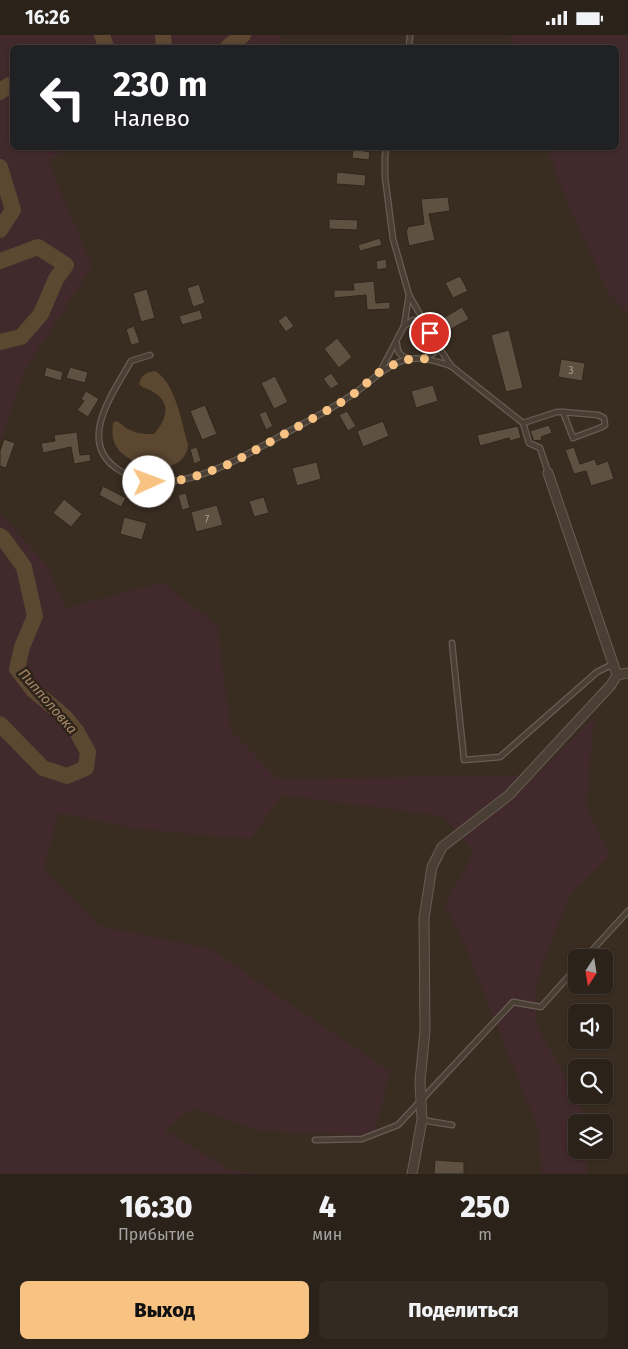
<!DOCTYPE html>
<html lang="ru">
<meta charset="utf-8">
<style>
body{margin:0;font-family:"Fira Sans",sans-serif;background:#332a22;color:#f1f3f6;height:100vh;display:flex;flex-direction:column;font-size:19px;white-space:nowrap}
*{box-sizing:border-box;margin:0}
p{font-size:16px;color:#a6a4a2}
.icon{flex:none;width:28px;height:28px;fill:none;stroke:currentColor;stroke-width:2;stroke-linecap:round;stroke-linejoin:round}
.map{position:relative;height:1139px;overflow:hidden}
.panel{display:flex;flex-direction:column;background:#2b2219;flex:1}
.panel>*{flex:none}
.hud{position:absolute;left:10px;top:10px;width:609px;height:105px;border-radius:8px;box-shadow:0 1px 4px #0004,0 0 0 1px #473f38;background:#202124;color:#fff;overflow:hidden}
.needle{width:32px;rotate:192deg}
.buttons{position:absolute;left:568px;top:914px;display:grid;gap:10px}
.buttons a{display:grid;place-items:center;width:45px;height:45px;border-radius:8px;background:#2b2219;box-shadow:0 1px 4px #0004,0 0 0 1px #473f38;font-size:25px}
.pin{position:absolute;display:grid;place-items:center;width:42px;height:42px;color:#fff;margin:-21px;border:2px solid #fff;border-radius:50%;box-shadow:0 1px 5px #0007}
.me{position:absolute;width:55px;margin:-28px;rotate:88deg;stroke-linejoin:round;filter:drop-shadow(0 0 4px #0008)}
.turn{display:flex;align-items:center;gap:18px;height:105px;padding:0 20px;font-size:22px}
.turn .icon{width:65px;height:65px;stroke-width:2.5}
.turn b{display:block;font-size:35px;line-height:42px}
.eta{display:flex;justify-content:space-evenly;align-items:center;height:85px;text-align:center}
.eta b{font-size:30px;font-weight:800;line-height:35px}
.button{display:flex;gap:10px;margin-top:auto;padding:10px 20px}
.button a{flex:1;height:58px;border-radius:8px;background:#f8c382;color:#111;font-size:20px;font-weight:800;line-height:58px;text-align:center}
.button a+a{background:#332a22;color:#f1f3f6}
.status{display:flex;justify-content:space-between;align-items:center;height:35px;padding:0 25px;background:#2b2219;direction:ltr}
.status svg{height:14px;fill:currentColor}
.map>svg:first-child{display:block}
</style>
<div class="status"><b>16:26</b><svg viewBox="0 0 49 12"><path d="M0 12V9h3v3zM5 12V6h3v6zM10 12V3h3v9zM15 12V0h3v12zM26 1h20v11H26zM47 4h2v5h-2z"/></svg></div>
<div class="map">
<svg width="628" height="1139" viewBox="0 0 628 1139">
<rect width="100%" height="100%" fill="#392d21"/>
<g fill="#41292c">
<path d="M0 0H280L282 12H12V112L68 113 48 126 92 232 27 331 0 405Z"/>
<path d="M510 0H628V278L608 257 561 152 548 113 616 112V12H514Z"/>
<path d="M0 479 47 530 65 573 162 548 217 590 231 696 278 744 536 740 594 681 586 772 610 822 570 859 537 944 536 989 585 1080V1087L576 1088V1115H586L587 1139H542L539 1096 463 905 445 870 474 817 443 781 282 760 251 804 138 794 59 778 43 835 100 891 210 914 390 1037 374 1101 258 1095 194 1073 164 1095 230 1135 259 1139H0Z"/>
</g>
<path fill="#5c4731" d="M155 336C175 347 182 388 188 410 185 444 129 434 116 411 112 404 112 397 113 388L116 386C122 388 124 393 130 395 137 399 146 399 154 399 168 383 172 366 150 355 145 353 143 353 139 349 142 339 146 338 155 336Z"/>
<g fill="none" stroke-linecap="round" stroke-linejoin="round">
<g stroke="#5c4731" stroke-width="16">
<path d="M102 0 106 12"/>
<path d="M163 0 164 12"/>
<path d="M228 12 243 0"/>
<path d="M0 57 9 50H12"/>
<path d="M0 132 13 175 0 195"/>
<path d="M0 226 38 212 66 230 56 244 41 279 21 302 0 307"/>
<path d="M0 501 3 503 24 532 35 581 22 612 17 634 33 655 65 682 77 697 88 717 86 733 67 741 43 733 0 689"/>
</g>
</g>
<g fill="#5e5142" stroke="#30261c">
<path d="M353 114 370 117 369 125 352 123Z"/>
<path d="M337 137 366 140 365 151 336 149Z"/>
<path d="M448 162 450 176 429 179 435 205 409 211 406 195 408 194 407 192 424 189 421 164Z"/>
<path d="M329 184 358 185 357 195 329 194Z"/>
<path d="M380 203 382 210 360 216 358 210Z"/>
<path d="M386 224 387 233 377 235 376 226Z"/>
<path d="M460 241 468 256 453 263 445 248Z"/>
<path d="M374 246 376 268 390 267V274L367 275 366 260 334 263V255H354L353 248Z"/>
<path d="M199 249 205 268 193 272 187 253Z"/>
<path d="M147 254 155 283 141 287 133 258Z"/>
<path d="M462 272 469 284 446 297 440 285Z"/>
<path d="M200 275 203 284 182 290 179 281Z"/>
<path d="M286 280 294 291 286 297 278 286Z"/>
<path d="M134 291 140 308 131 310 126 294Z"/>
<path d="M509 295 523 353 506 357 491 300Z"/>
<path d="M337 303 352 322 339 333 324 314Z"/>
<path d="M561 324 585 328 582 346 558 342Z"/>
<path d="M46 332 63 337 61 346 44 341Z"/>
<path d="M70 332 88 337 85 348 66 343Z"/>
<path d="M331 338 339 349 331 354 323 344Z"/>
<path d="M275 341 288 367 274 374 261 348Z"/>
<path d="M433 350 438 366 416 373 411 356Z"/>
<path d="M86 356 99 364 88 382 77 375 84 366 81 364Z"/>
<path d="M205 370 217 399 202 405 190 376Z"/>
<path d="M266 376 273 391 266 395 259 379Z"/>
<path d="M347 376 356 391 348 396 339 380Z"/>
<path d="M383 386 389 401 363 412 357 396Z"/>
<path d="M549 390 552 398 541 402 542 405 534 406 530 396Z"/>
<path d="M518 391 521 403 510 406 509 403 480 411 477 400Z"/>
<path d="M77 397 80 420 90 419 91 426 74 429 71 412 43 418 41 408 55 406 54 400Z"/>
<path d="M4 404 15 408 6 433 0 431V416Z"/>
<path d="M197 412 201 426 194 429 190 414Z"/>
<path d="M574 412 580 429 595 424 597 430 608 426 614 444 591 451 586 436 574 439 565 415Z"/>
<path d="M317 427 321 444 297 451 292 433Z"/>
<path d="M103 451 126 463 121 472 99 460Z"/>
<path d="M186 458 190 473 182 475 178 460Z"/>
<path d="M264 462 269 478 254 482 249 466Z"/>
<path d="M64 464 82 479 71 492 53 478Z"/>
<path d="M217 470 223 490 196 497 191 477Z"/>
<path d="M124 482 147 488 142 505 120 499Z"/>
<path d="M435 1125 464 1127V1139H434Z"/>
</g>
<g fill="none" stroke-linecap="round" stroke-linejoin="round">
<g stroke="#675d52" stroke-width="7">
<g id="lane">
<path d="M409 12 410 0"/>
<path d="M387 112 385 120V142L393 204 409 260 436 308 451 331 523 388 529 408 540 413 548 437"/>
<path d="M404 291 413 285 423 287"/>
<path d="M397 309C397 318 401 321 409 324"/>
<path d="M150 320 131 326C114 357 77 405 116 433 168 470 238 424 284 399 308 386 332 374 353 359 370 348 381 334 399 327 416 320 434 325 451 331"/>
<path d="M426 323 435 317 436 308"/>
<path d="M381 335 404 291 409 260"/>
<path d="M523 388 557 377H563L598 380 604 383 605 390 602 392 573 403 563 377"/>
<path d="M452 608 464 725 500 722 597 637 613 629"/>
<path d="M586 922 628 876"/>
<path d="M422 1085 452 1090"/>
<path d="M315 1105 362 1104 398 1090 513 967 541 972 576 933"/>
</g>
</g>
<g stroke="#675d52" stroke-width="11">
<g id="street">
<path d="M617 640 628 638"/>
<path d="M412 1139 422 1085 420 1046 425 996 424 883 432 832 442 812 509 760 611 650 617 640 548 438"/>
</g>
</g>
<use href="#lane" stroke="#493f34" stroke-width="4.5"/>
<use href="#street" stroke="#493f34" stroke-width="9"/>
</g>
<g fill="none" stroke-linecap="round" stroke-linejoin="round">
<path stroke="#f8c382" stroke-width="9" stroke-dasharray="0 16.2" d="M149 447 176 446 200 440 232 428 337 370 355 358 381 336 401 326 416 323 424 324 430 321 435 317 436 308 430 298"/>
</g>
<g text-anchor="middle" stroke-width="5" stroke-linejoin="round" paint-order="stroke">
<g font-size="10" fill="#aca194">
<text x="571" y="339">3</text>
<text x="207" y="488">7</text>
</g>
<g font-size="14" font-style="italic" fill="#a58767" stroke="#2e241a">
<text transform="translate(48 666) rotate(49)" y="5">Пипполовка</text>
</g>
</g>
</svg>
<div class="buttons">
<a><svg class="needle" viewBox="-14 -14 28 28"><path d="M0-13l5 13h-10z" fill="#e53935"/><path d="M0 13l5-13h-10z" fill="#a6a4a2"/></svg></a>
<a><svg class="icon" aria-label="sound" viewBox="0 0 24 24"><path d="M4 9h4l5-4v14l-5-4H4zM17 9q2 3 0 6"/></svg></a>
<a><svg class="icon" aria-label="search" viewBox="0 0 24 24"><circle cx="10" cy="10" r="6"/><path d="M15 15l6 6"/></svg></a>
<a><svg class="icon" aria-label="layers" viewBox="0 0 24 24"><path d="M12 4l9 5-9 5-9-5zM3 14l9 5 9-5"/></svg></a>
</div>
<div class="pin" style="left:430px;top:298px;background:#d93025"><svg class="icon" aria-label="arrive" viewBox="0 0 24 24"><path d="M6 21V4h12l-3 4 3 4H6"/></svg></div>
<svg class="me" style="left:149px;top:447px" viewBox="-20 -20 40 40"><circle r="19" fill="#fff"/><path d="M0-13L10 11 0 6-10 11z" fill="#f8c382"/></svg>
<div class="hud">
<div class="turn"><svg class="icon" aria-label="left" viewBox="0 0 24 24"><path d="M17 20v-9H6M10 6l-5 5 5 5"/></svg><div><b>230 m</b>Налево</div></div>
</div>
</div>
<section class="panel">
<div class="eta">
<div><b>16:30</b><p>Прибытие</p></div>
<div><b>4</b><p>мин</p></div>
<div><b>250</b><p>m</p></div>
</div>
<div class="button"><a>Выход</a><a>Поделиться</a></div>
</section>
